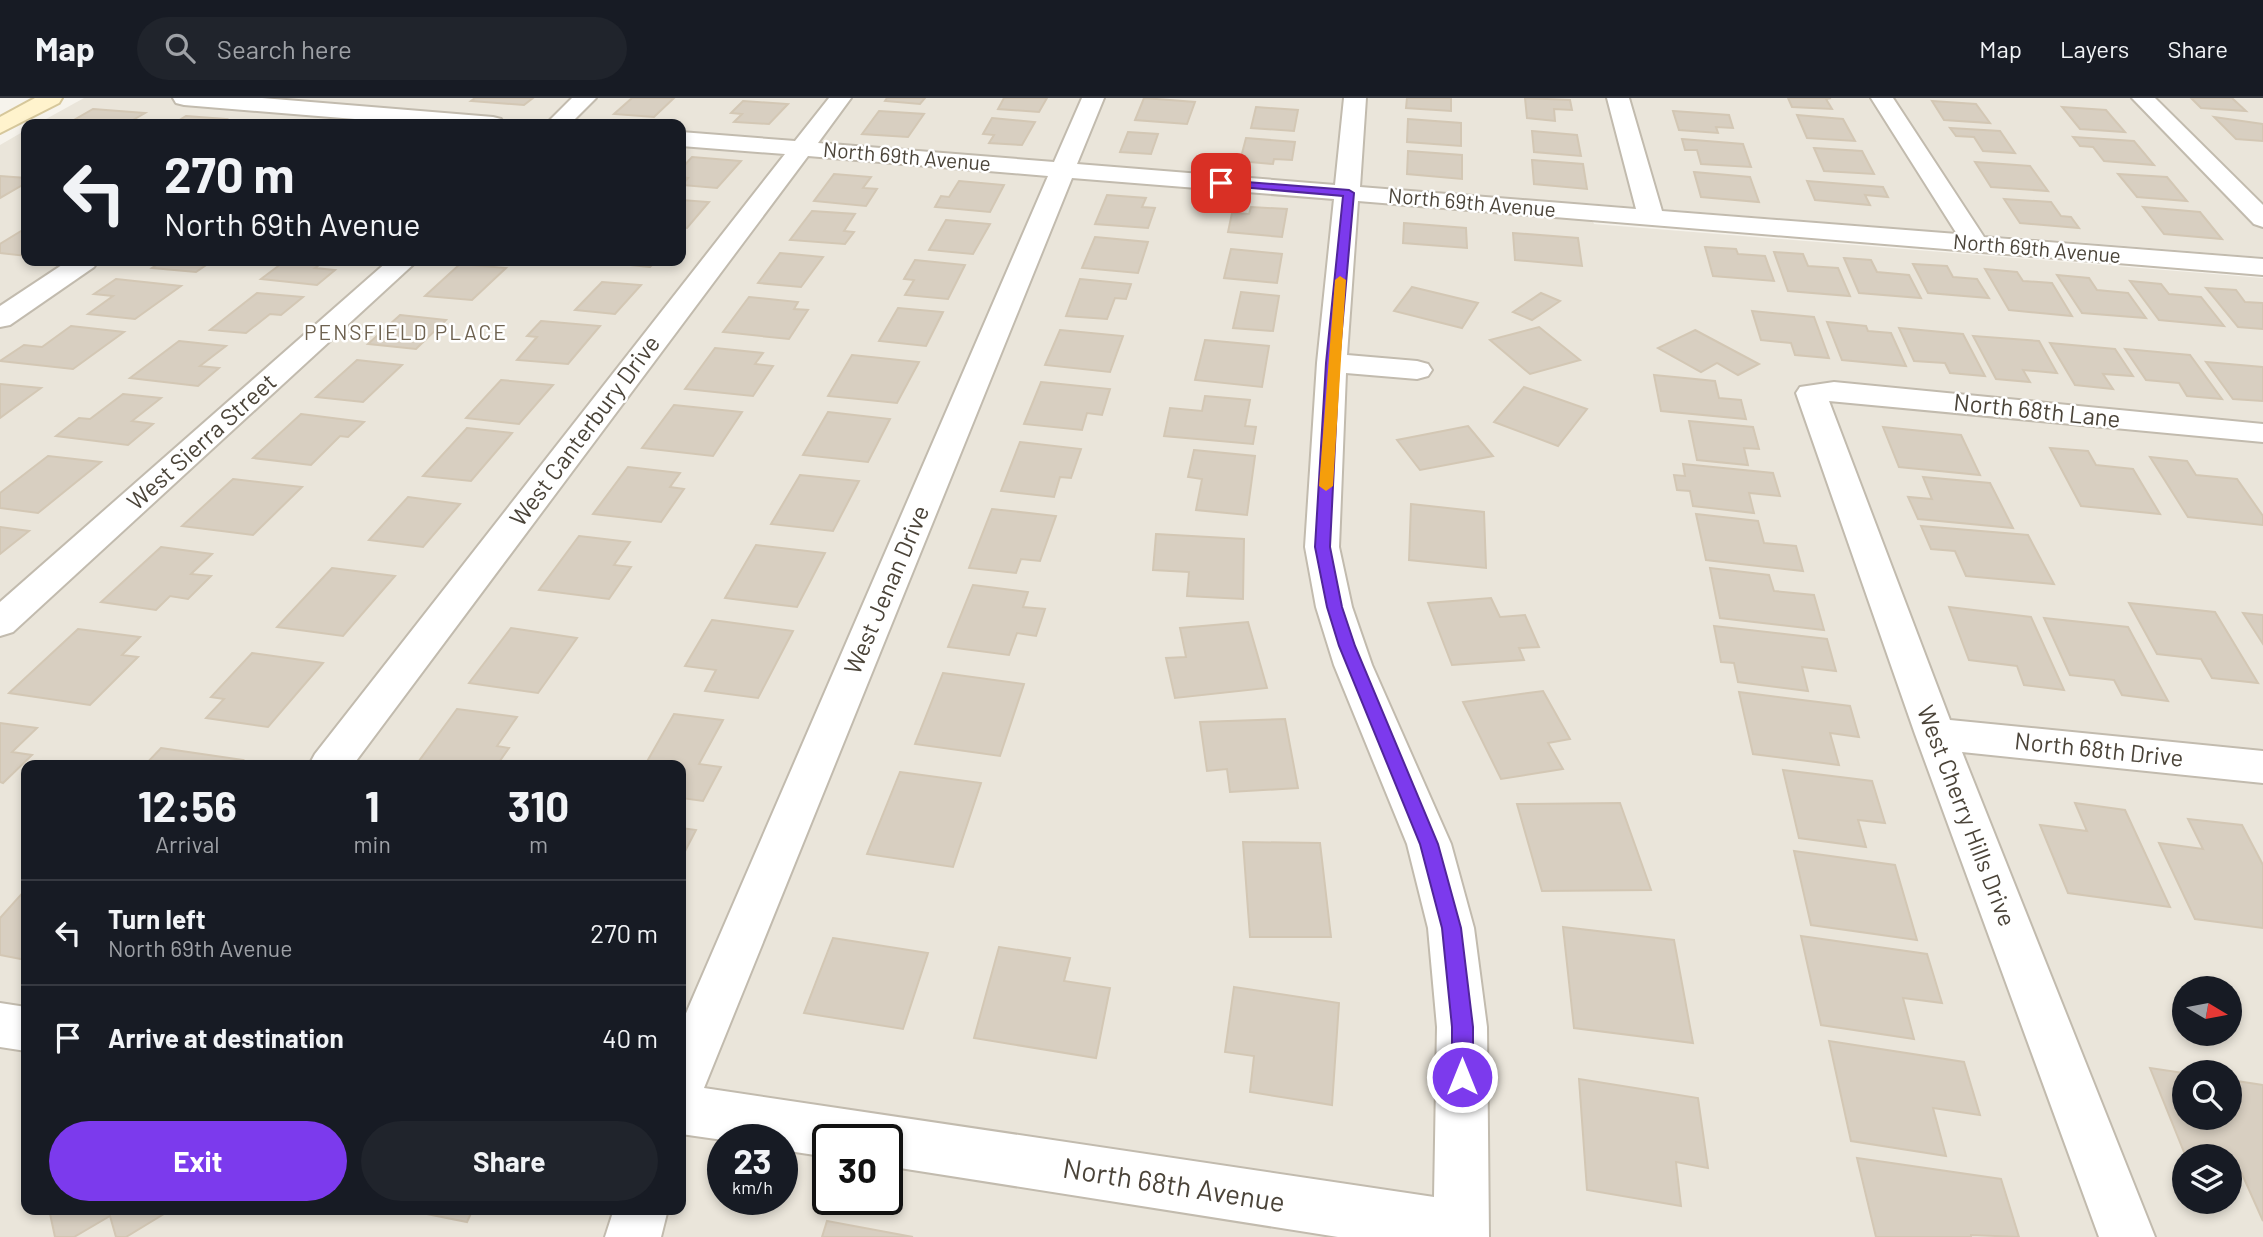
<!DOCTYPE html>
<style>
body{margin:0;font-family:Barlow,sans-serif;background:#20242c;color:#f1f3f6;height:100vh;display:flex;flex-direction:column;font-size:26px;white-space:nowrap}
*{box-sizing:border-box;margin:0}
p{font-size:23px;color:#9ea1a6}
.icon{flex:none;width:38px;height:38px;fill:none;stroke:currentColor;stroke-width:2;stroke-linecap:round;stroke-linejoin:round}
.map{position:relative;flex:1;overflow:hidden}
.details{position:absolute;left:21px;top:662px;width:665px;height:455px;display:flex;flex-direction:column;background:#171b24;border-radius:14px;box-shadow:0 4px 10px #0003}
.details>*{flex:none}
.banner{position:absolute;left:21px;top:21px;width:665px;height:147px;border-radius:14px;box-shadow:0 4px 10px #0003;background:#171b24;color:#f1f3f6;overflow:hidden}
.needle{width:46px;rotate:100deg}
.controls{position:absolute;left:2172px;top:878px;display:grid;gap:14px}
.controls a{display:grid;place-items:center;width:70px;height:70px;border-radius:50%;background:#171b24;box-shadow:0 4px 10px #0003;font-size:35px}
.speed{position:absolute;left:707px;top:1026px;display:flex;gap:14px;font-size:35px;font-weight:700;text-align:center}
.speed>*{display:grid;place-content:center;width:91px;height:91px;border-radius:50%;background:#171b24;box-shadow:0 4px 10px #0003;line-height:1}
.speed small{font-size:18px;font-weight:400}
.speed .limit{border:4px solid #111;border-radius:10px;background:#fff;color:#111}
.pin{position:absolute;display:grid;place-items:center;width:60px;height:60px;color:#fff;margin:-30px;border-radius:14px;box-shadow:0 4px 10px #0006}
.me{position:absolute;width:77px;margin:-38px;rotate:0deg;stroke-linejoin:round;filter:drop-shadow(0 0 5px #0008)}
.turn{display:flex;align-items:center;gap:24px;height:147px;padding:0 28px;font-size:32px}
.turn .icon{width:91px;height:91px;stroke-width:2.5}
.turn b{display:block;font-size:49px;line-height:60px}
.eta{display:flex;justify-content:space-evenly;align-items:center;height:119px;text-align:center}
.eta b{font-size:42px;font-weight:700;line-height:49px}
.action{display:flex;gap:14px;margin-top:auto;padding:14px 28px}
.action a{flex:1;height:80px;border-radius:42px;background:#7c3aed;color:#fff;font-size:28px;font-weight:700;line-height:80px;text-align:center}
.action a+a{background:#20242c;color:#f1f3f6}
ul{padding:0;list-style:none}
li{display:flex;align-items:center;gap:21px;height:105px;padding:0 28px;border-top:2px solid #363941}
li div{flex:1}
li b{display:block;font-size:26px}
li em{font-style:normal}
header{display:flex;align-items:center;gap:42px;box-sizing:border-box;height:98px;padding:0 35px;background:#171b24;border-bottom:2px solid #363941}
header strong{font-size:33px}
nav{display:flex;gap:38px;margin-inline-start:auto;font-size:24px}
.search{width:490px;height:63px;background:#20242c;display:flex;align-items:center;gap:18px;box-sizing:border-box;padding:0 24px;border-radius:38px;color:#9ea1a6;font-size:26px}
.map>svg:first-child{display:block}
</style>
<header>
<strong>Map</strong>
<div class="search"><svg class="icon" aria-label="search" viewBox="0 0 24 24"><circle cx="10" cy="10" r="6"/><path d="M15 15l6 6"/></svg>Search here</div>
<nav><a>Map</a><a>Layers</a><a>Share</a></nav>
</header>
<div class="map">
<svg width="2263" height="1139" viewBox="0 0 2263 1139">
<rect width="100%" height="100%" fill="#f6f3ec"/>
<path fill="#eae5da" fill-rule="evenodd" d="M84 0H2263V159L1585 105 1594 126 2263 180V1139H0V47L26 32V163H681V26H37ZM26 667H681V1111H26ZM2184 891H2230V936H2184ZM2184 975H2230V1020H2184ZM723 1041H782V1101H723ZM828 1041H887V1101H828ZM2184 1059H2230V1104H2184Z"/>
<g fill="#d8cfc1" stroke="#d3c7b4" stroke-width="2">
<path d="M475 0H533L524 7 471 3Z"/>
<path d="M632 0H674L654 19 614 16Z"/>
<path d="M887 0H925L920 6 885 3Z"/>
<path d="M1004 0H1047L1039 14 998 11Z"/>
<path d="M1144 0 1195 4 1187 26 1135 22Z"/>
<path d="M1407 0H1451V13L1406 10Z"/>
<path d="M1525 0 1570 2 1572 12 1554 11 1555 23 1527 20Z"/>
<path d="M1788 0H1831L1826 1 1832 11 1792 9Z"/>
<path d="M2191 0H2232L2246 13 2201 10Z"/>
<path d="M743 3 788 6 769 26 734 24 742 16 731 15Z"/>
<path d="M1932 3 1976 6 1990 25 1944 22Z"/>
<path d="M1256 9 1298 12 1294 33 1251 30Z"/>
<path d="M2062 9 2106 12 2125 34 2080 31Z"/>
<path d="M93 11 145 15 126 26H84L90 23 74 22Z"/>
<path d="M879 13 924 16 908 39 862 36Z"/>
<path d="M1673 13 1729 17 1733 30 1716 29 1718 35 1679 32Z"/>
<path d="M1797 17 1843 21 1855 43 1807 40Z"/>
<path d="M186 18 226 21 218 26H173Z"/>
<path d="M2214 19 2263 26V43L2236 41Z"/>
<path d="M992 20 1035 24 1022 47 989 45 994 37 983 36Z"/>
<path d="M1408 21 1461 25V48L1407 44Z"/>
<path d="M1950 30 2000 33 2015 55 1983 53 1974 39 1956 38Z"/>
<path d="M1532 33 1577 37 1581 58 1534 54Z"/>
<path d="M1128 34 1158 36 1151 56 1120 54Z"/>
<path d="M2073 39 2134 43 2154 67 2104 63 2093 49 2080 48Z"/>
<path d="M1246 40 1295 44 1292 62 1274 61 1273 66 1240 63Z"/>
<path d="M1682 41 1743 46 1751 69 1701 66 1697 52H1685Z"/>
<path d="M1814 50 1862 53 1874 76 1824 73Z"/>
<path d="M1408 53 1462 57V81L1407 76Z"/>
<path d="M692 59 741 63 717 90 682 87 688 80 681 79V71Z"/>
<path d="M1532 62 1583 66 1587 91 1534 86Z"/>
<path d="M1975 64 2030 68 2048 93 1991 89Z"/>
<path d="M1694 74 1750 79 1759 104 1701 99Z"/>
<path d="M834 76 871 79 863 90 877 91 866 108 814 103Z"/>
<path d="M2118 76 2167 79 2187 103 2137 99Z"/>
<path d="M0 78 26 80V85L0 100Z"/>
<path d="M959 83 1004 87 990 114 935 109 941 98 949 99Z"/>
<path d="M1807 83 1883 89 1888 99 1865 97 1870 107 1815 102Z"/>
<path d="M1107 97 1146 100 1142 109 1155 110 1148 130 1095 126Z"/>
<path d="M2004 101 2051 104 2061 118 2071 119 2079 130 2020 125Z"/>
<path d="M681 102 709 104 687 130 681 129Z"/>
<path d="M1251 109 1287 111 1282 139 1228 134 1232 115 1249 116Z"/>
<path d="M2143 109 2200 114 2222 141 2164 136Z"/>
<path d="M812 113 855 116 844 133 854 134 845 146 790 142Z"/>
<path d="M946 122 990 126 973 156 929 152Z"/>
<path d="M1404 125 1466 130 1467 150 1403 145Z"/>
<path d="M26 130V158L0 155V146Z"/>
<path d="M1513 135 1578 140 1582 168 1515 162Z"/>
<path d="M1095 139 1148 144 1138 175 1082 170Z"/>
<path d="M1705 149 1736 151 1738 156 1765 158 1774 183 1713 178Z"/>
<path d="M1231 151 1282 156 1277 185 1224 180Z"/>
<path d="M1774 154 1803 156 1808 168 1838 170 1850 198 1788 193Z"/>
<path d="M780 155 823 159 801 189 758 185Z"/>
<path d="M1844 160 1871 162 1877 174 1909 177 1921 200 1859 195Z"/>
<path d="M915 162 965 167 948 201 905 197 914 182 904 181Z"/>
<path d="M162 163H212L196 174 152 170Z"/>
<path d="M285 163H325L315 170 335 172 317 187 261 181Z"/>
<path d="M601 163H656L650 169 600 164Z"/>
<path d="M460 166 506 170 472 202 425 198Z"/>
<path d="M1913 166 1947 168 1953 179 1977 181 1989 200 1928 195Z"/>
<path d="M1985 171 2017 174 2023 183 2052 185 2072 218 2009 212Z"/>
<path d="M2057 177 2089 180 2097 192 2128 195 2146 220 2082 215Z"/>
<path d="M116 181 181 188 135 221 88 216 113 198 94 196Z"/>
<path d="M1080 181 1131 186 1126 201 1115 200 1107 221 1066 218Z"/>
<path d="M2130 183 2161 186 2169 196 2201 199 2224 228 2159 222Z"/>
<path d="M602 184 641 187 615 216 575 212Z"/>
<path d="M1412 189 1478 205 1462 230 1394 213Z"/>
<path d="M2206 190 2236 192 2245 204 2263 205V231L2238 229Z"/>
<path d="M1241 194 1279 198 1273 233 1233 230Z"/>
<path d="M257 195 303 199 281 217 270 216 246 235 210 232Z"/>
<path d="M1541 195 1560 203 1532 222 1513 214Z"/>
<path d="M749 199 798 204 794 211 808 212 789 241 723 234Z"/>
<path d="M898 210 943 214 926 248 879 243Z"/>
<path d="M1752 213 1814 219 1829 260 1795 257 1791 245 1761 242Z"/>
<path d="M400 217 446 222 416 251 368 246Z"/>
<path d="M541 223 600 228 568 266 517 262 537 239 527 238Z"/>
<path d="M1827 224 1866 228 1868 233 1891 235 1906 268 1842 262Z"/>
<path d="M71 228 124 234 73 271 0 263 24 247 42 249Z"/>
<path d="M1539 229 1580 262 1530 276 1490 242Z"/>
<path d="M1899 230 1963 236 1985 278 1950 275 1945 265 1914 263Z"/>
<path d="M1060 232 1123 238 1110 274 1045 267Z"/>
<path d="M1695 232 1759 266 1738 277 1717 265 1701 274 1658 250Z"/>
<path d="M1973 238 2039 243 2057 275 2023 272 2030 284 1996 281Z"/>
<path d="M1205 242 1269 248 1262 289 1195 282Z"/>
<path d="M179 243 226 248 200 268 219 270 198 288 130 280Z"/>
<path d="M2050 245 2115 251 2133 278 2103 276 2113 291 2075 287Z"/>
<path d="M715 250 763 255 755 266 773 268 753 298 685 291Z"/>
<path d="M2125 251 2190 257 2222 301 2187 298 2179 285 2146 282Z"/>
<path d="M852 257 919 264 897 305 828 298Z"/>
<path d="M357 262 402 267 363 304 316 299Z"/>
<path d="M2206 264 2263 269V303L2233 301Z"/>
<path d="M1654 277 1715 283 1719 300 1741 302 1746 321 1661 313Z"/>
<path d="M501 282 553 287 519 326 466 320Z"/>
<path d="M1041 284 1110 291 1102 317 1087 315 1082 332 1024 326Z"/>
<path d="M0 286 41 290 0 320Z"/>
<path d="M1524 289 1587 311 1558 348 1494 324Z"/>
<path d="M123 296 161 300 132 323 153 326 128 347 56 338 79 320 90 321Z"/>
<path d="M1205 298 1250 302 1245 328 1256 329 1253 346 1164 338 1170 310 1202 313Z"/>
<path d="M674 307 742 314 713 358 642 350Z"/>
<path d="M828 314 890 321 868 364 803 357Z"/>
<path d="M301 316 364 324 348 339 340 338 311 367 253 360Z"/>
<path d="M1689 323 1753 329 1759 351 1744 350 1748 367 1697 362Z"/>
<path d="M1468 328 1493 358 1420 372 1397 342Z"/>
<path d="M1883 329 1961 337 1980 377 1899 369Z"/>
<path d="M467 330 512 335 471 383 423 378Z"/>
<path d="M1020 344 1081 351 1071 380 1060 379 1054 399 1001 393Z"/>
<path d="M2050 350 2088 353 2096 367 2133 371 2160 416 2081 408Z"/>
<path d="M1194 352 1255 358 1247 417 1196 412 1202 381 1188 379Z"/>
<path d="M48 358 101 364 38 415 0 410V395Z"/>
<path d="M2150 359 2187 363 2196 377 2237 381 2263 418V427L2188 419Z"/>
<path d="M1683 366 1773 375 1780 398 1749 395 1754 415 1693 408 1690 393 1677 392 1674 377 1685 378Z"/>
<path d="M628 369 680 375 670 389 684 391 661 424 593 416Z"/>
<path d="M800 377 859 383 833 433 771 426Z"/>
<path d="M1923 379 1990 385 2013 430 1918 421 1908 399 1932 401Z"/>
<path d="M233 381 302 389 253 437 182 428Z"/>
<path d="M408 399 460 406 423 449 369 442Z"/>
<path d="M1411 406 1484 414 1486 470 1409 462Z"/>
<path d="M992 411 1056 418 1040 463 1021 461 1016 475 969 470Z"/>
<path d="M1696 416 1758 423 1764 445 1796 448 1803 473 1706 462Z"/>
<path d="M1921 428 2028 437 2054 486 1966 478 1955 453 1931 451Z"/>
<path d="M0 429 29 433 0 456Z"/>
<path d="M1156 436 1244 441 1243 501 1187 498 1189 474 1153 472Z"/>
<path d="M579 438 630 444 614 467 631 469 609 501 539 492Z"/>
<path d="M756 447 825 455 797 509 725 500Z"/>
<path d="M161 449 212 456 191 476 211 478 188 501 170 498 156 512 101 504Z"/>
<path d="M332 470 395 478 343 538 277 529Z"/>
<path d="M1710 470 1769 477 1774 493 1814 497 1824 532 1720 520Z"/>
<path d="M973 487 1028 494 1023 509 1045 511 1036 538 1017 535 1009 557 948 549Z"/>
<path d="M1491 500 1500 519 1525 517 1539 549 1519 550 1524 562 1452 567 1428 505Z"/>
<path d="M2129 505 2215 514 2258 585 2212 580 2201 561 2157 556Z"/>
<path d="M1949 509 2031 519 2064 592 2024 587 2017 568 1969 562Z"/>
<path d="M2243 515 2263 517V546Z"/>
<path d="M2044 520 2128 529 2168 603 2122 597 2114 582 2070 577Z"/>
<path d="M712 522 793 533 758 600 705 593 716 572 685 568Z"/>
<path d="M1248 524 1267 590 1175 600 1166 560 1186 559 1180 530Z"/>
<path d="M1714 528 1827 541 1836 573 1802 569 1808 593 1738 584 1734 565 1721 564Z"/>
<path d="M511 530 577 540 538 595 469 585Z"/>
<path d="M78 531 140 539 122 557 138 559 90 607 9 595Z"/>
<path d="M252 555 323 565 268 629 206 620 224 601 211 599Z"/>
<path d="M943 575 1024 586 1000 658 915 646Z"/>
<path d="M1543 593 1570 641 1548 645 1563 671 1501 681 1463 604Z"/>
<path d="M1739 594 1850 608 1859 639 1830 635 1839 667 1753 656Z"/>
<path d="M457 611 517 619 497 648 509 650 497 667H416Z"/>
<path d="M674 616 723 622 699 666 721 669 703 703 681 700V667H645Z"/>
<path d="M1285 621 1298 690 1230 694 1227 671 1207 673 1200 624Z"/>
<path d="M0 625 37 630 12 654 32 657 3 685 0 684Z"/>
<path d="M161 650 243 662 239 667H145Z"/>
<path d="M1783 672 1872 683 1885 725 1858 722 1866 749 1799 740Z"/>
<path d="M900 674 981 685 953 769 867 756Z"/>
<path d="M1620 705 1651 792 1542 793 1517 706Z"/>
<path d="M2075 705 2125 712 2170 809 2068 795 2040 727 2087 733Z"/>
<path d="M2188 721 2242 727 2263 767V830L2195 821 2159 745 2203 751Z"/>
<path d="M681 730 696 732 681 761Z"/>
<path d="M1243 744 1320 745 1331 839H1250Z"/>
<path d="M1794 753 1895 767 1917 842 1811 827Z"/>
<path d="M26 791V862L0 857V820Z"/>
<path d="M1563 829 1674 842 1693 945 1574 930Z"/>
<path d="M1801 838 1927 856 1942 905 1903 900 1914 941 1821 927Z"/>
<path d="M833 840 928 855 903 931 804 915Z"/>
<path d="M999 849 1070 860 1064 883 1110 890 1096 960 974 940Z"/>
<path d="M1234 889 1339 905 1332 1007 1250 994 1254 958 1225 954Z"/>
<path d="M1829 943 1964 964 1980 1017 1933 1010 1946 1058 1851 1043Z"/>
<path d="M2150 970 2184 975V1020H2230V982L2263 987V1123L2242 1076 2230 1074V1059H2186Z"/>
<path d="M1579 981 1698 1000 1708 1070 1676 1064 1681 1108 1587 1092Z"/>
<path d="M1857 1060 2001 1081 2019 1139 1971 1137V1139H1876Z"/>
<path d="M49 1111H172L126 1139H116L110 1118 74 1139H55Z"/>
<path d="M402 1111H473L467 1124Z"/>
<path d="M827 1123 913 1139H822Z"/>
</g>
<g fill="none" stroke-linecap="round" stroke-linejoin="round">
<g stroke="#c2bbae" stroke-width="4">
<g id="street">
<path d="M173 0H262L493 19 501 21 504 26H416L184 7 176 5Z"/>
<path d="M572 0H596L570 26H546Z"/>
<path d="M829 0H851L818 45 1054 64 1082 0H1104L1077 66 1335 87 1344 0H1366L1360 89 1636 111 1607 0H1629L1662 113 1957 136 1871 0H1893L1984 139 2263 161V177L1358 103 1347 257 1417 263 1428 266 1432 272 1428 278 1417 281 1346 275 1339 449 1352 509 1372 567 1451 746 1474 830 1487 929 1489 1139H1338L887 1068V1041H828V1059L782 1052V1041L723 1042 681 1036V927L1048 78 808 58 353 667H309L315 656 785 56 681 48V34L795 43ZM1072 80 1334 101 1317 265 1305 449 1316 509 1334 567 1407 746 1428 830 1437 929 1434 1099 704 990Z"/>
<path d="M2132 0H2155L2263 107V129L2254 126Z"/>
<path d="M68 163H98L94 169 10 227 0 229V208Z"/>
<path d="M388 163H417L13 534 0 538V504Z"/>
<path d="M1834 284 2263 326V344L1829 303 1950 622 2263 653V685L1962 654 2155 1139H2099L1915 636 1796 295 1800 289Z"/>
<path d="M0 905 26 909V953L0 949Z"/>
<path d="M614 1111H668L661 1139H605Z"/>
</g>
</g>
<g stroke="#d6c79b" stroke-width="4">
<path id="secondary" d="M35 0H62L59 5 0 35V19Z"/>
</g>
<use href="#street" fill="#fff" fill-rule="evenodd"/>
<use href="#secondary" fill="#fff3cd" fill-rule="evenodd"/>
</g>
<path fill="#7c3aed" stroke="#51269a" stroke-width="2" d="M1221 82 1349 92 1354 95 1339 265 1330 449 1342 509 1355 548 1438 746 1461 830 1473 929V979L1470 986 1462 989 1455 986 1452 979V929L1442 830 1420 746 1339 548 1327 509 1315 449 1326 265 1343 98 1217 87V83Z"/>
<path fill="#f59e0b" d="M1340 178 1346 182 1333 388 1326 393 1319 388 1335 182Z"/>
<g text-anchor="middle" stroke-width="5" stroke-linejoin="round" paint-order="stroke">
<g font-size="21" fill="#4b4439" stroke="#fff">
<text transform="translate(907 59) rotate(5)" y="7">North 69th Avenue</text>
<text transform="translate(1472 105) rotate(5)" y="7">North 69th Avenue</text>
<text transform="translate(2037 151) rotate(5)" y="7">North 69th Avenue</text>
</g>
<g font-size="21" letter-spacing="2" fill="#6e6250" stroke="#fff">
<text x="406" y="242">PENSFIELD PLACE</text>
</g>
<g font-size="24" fill="#4b4439" stroke="#fff">
<text transform="translate(2037 313) rotate(6)" y="8">North 68th Lane</text>
<text transform="translate(585 333) rotate(-53)" y="8">West Canterbury Drive</text>
<text transform="translate(202 344) rotate(-42)" y="8">West Sierra Street</text>
<text transform="translate(887 492) rotate(-67)" y="8">West Jenan Drive</text>
<text transform="translate(2099 652) rotate(6)" y="8">North 68th Drive</text>
<text transform="translate(1966 718) rotate(69)" y="8">West Cherry Hills Drive</text>
</g>
<g font-size="28" fill="#4b4439" stroke="#fff">
<text transform="translate(1174 1087) rotate(9)" y="10">North 68th Avenue</text>
</g>
</g>
</svg>
<div class="controls">
<a><svg class="needle" viewBox="-14 -14 28 28"><path d="M0-13l5 13h-10z" fill="#e53935"/><path d="M0 13l5-13h-10z" fill="#9ea1a6"/></svg></a>
<a><svg class="icon" aria-label="search" viewBox="0 0 24 24"><circle cx="10" cy="10" r="6"/><path d="M15 15l6 6"/></svg></a>
<a><svg class="icon" aria-label="layers" viewBox="0 0 24 24"><path d="M12 4l9 5-9 5-9-5zM3 14l9 5 9-5"/></svg></a>
</div>
<div class="speed"><div>23<small>km/h</small></div><div class="limit">30</div></div>
<div class="pin" style="left:1221px;top:85px;background:#d93025"><svg class="icon" aria-label="arrive" viewBox="0 0 24 24"><path d="M6 21V4h12l-3 4 3 4H6"/></svg></div>
<svg class="me" style="left:1462px;top:979px" viewBox="-20 -20 40 40"><circle r="17" fill="#7c3aed" stroke="#fff" stroke-width="3"/><path d="M0-11L8 9 0 5-8 9z" fill="#fff"/></svg>
<div class="banner">
<div class="turn"><svg class="icon" aria-label="left" viewBox="0 0 24 24"><path d="M17 20v-9H6M10 6l-5 5 5 5"/></svg><div><b>270 m</b>North 69th Avenue</div></div>
</div>
<section class="details">
<div class="eta">
<div><b>12:56</b><p>Arrival</p></div>
<div><b>1</b><p>min</p></div>
<div><b>310</b><p>m</p></div>
</div>
<ul>
<li><svg class="icon" aria-label="left" viewBox="0 0 24 24"><path d="M17 20v-9H6M10 6l-5 5 5 5"/></svg><div><b>Turn left</b><p>North 69th Avenue</p></div><em>270 m</em></li>
<li><svg class="icon" aria-label="arrive" viewBox="0 0 24 24"><path d="M6 21V4h12l-3 4 3 4H6"/></svg><div><b>Arrive at destination</b></div><em>40 m</em></li>
</ul>
<div class="action"><a>Exit</a><a>Share</a></div>
</section>
</div>
